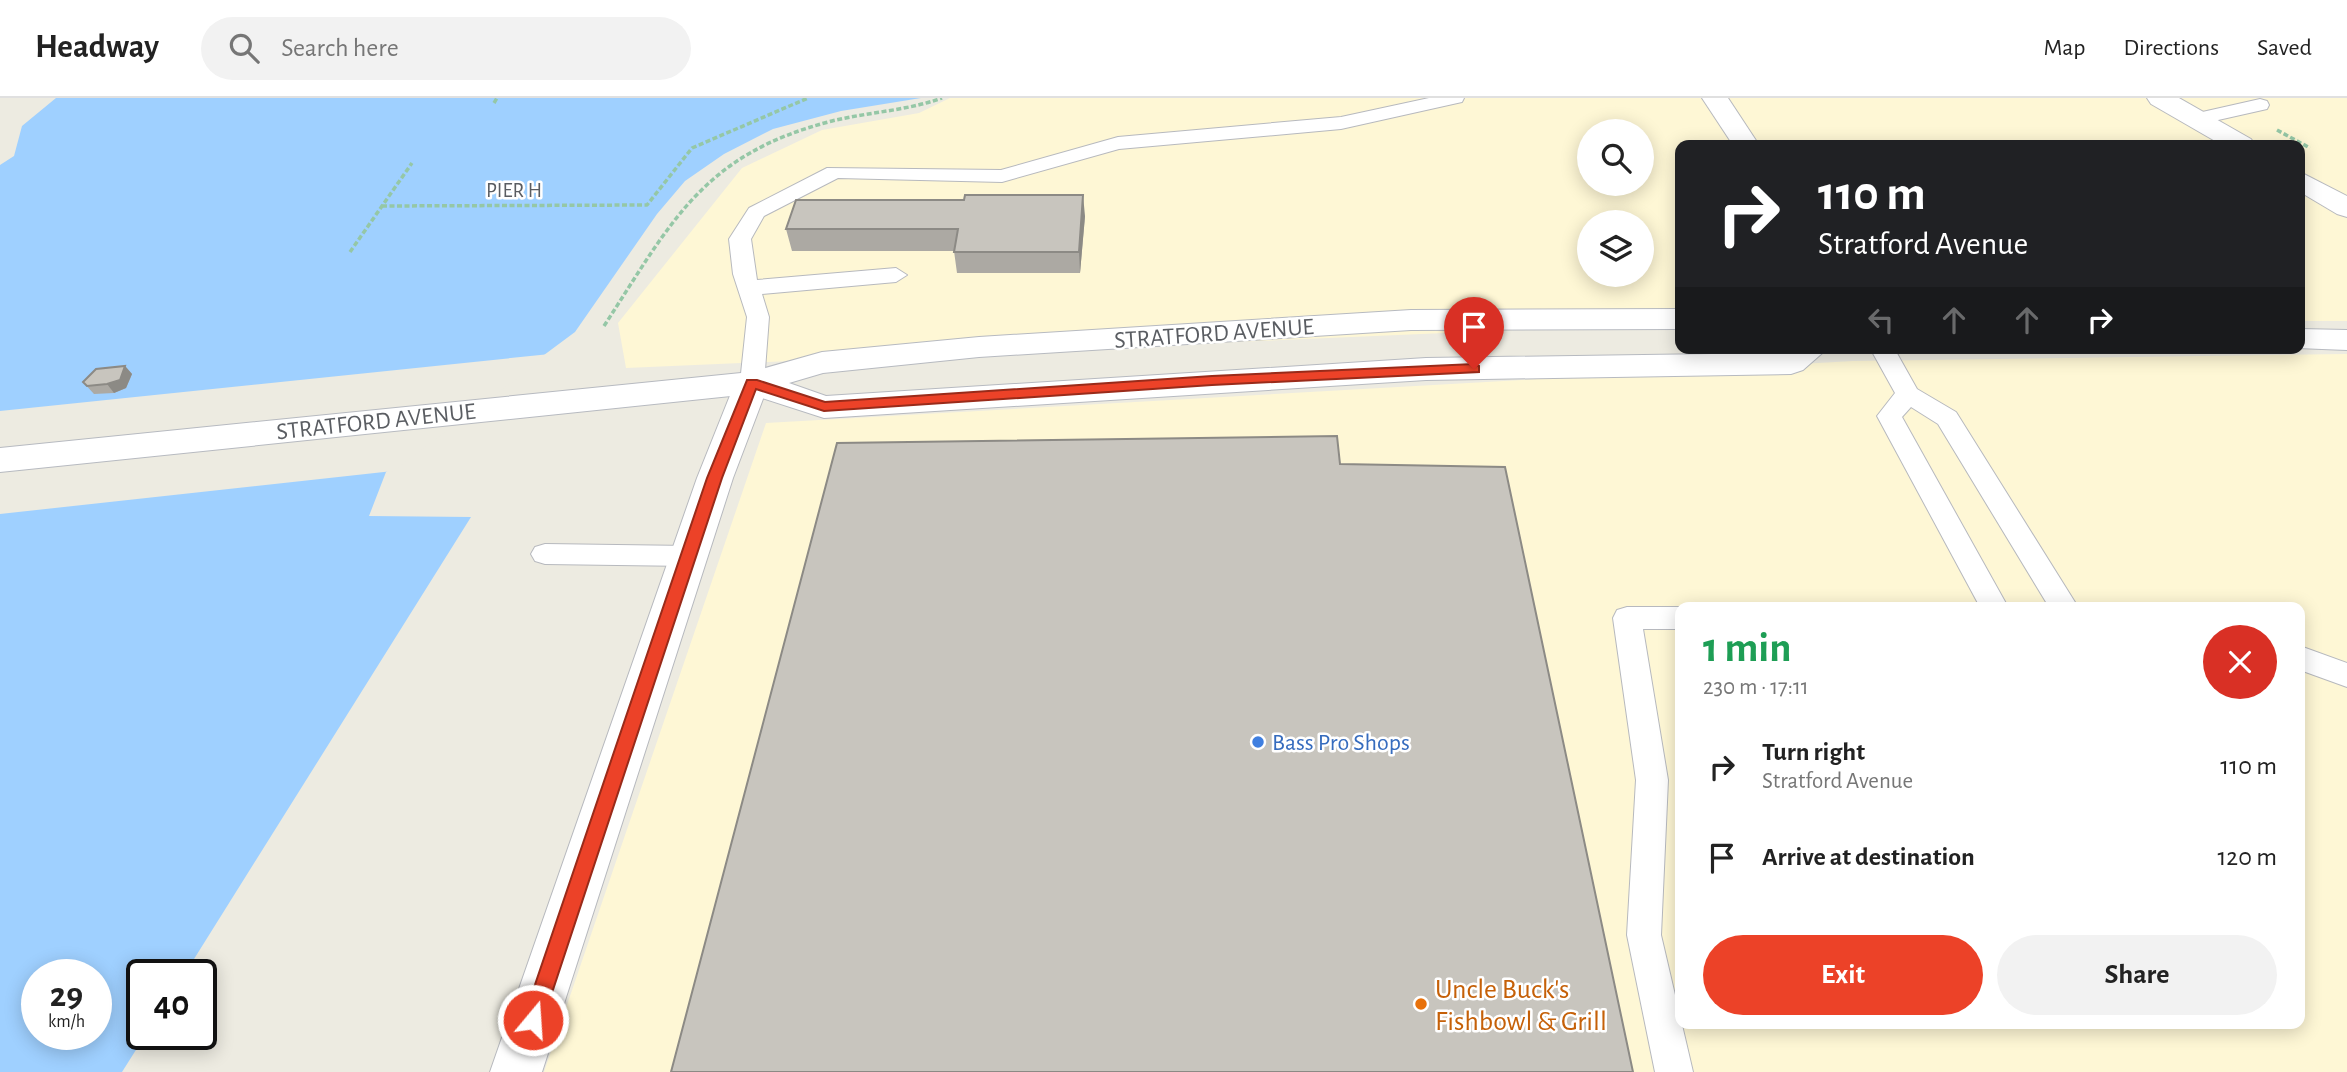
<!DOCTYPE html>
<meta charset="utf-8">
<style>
body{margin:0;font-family:"Alegreya Sans",sans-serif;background:#f2f2f2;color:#222;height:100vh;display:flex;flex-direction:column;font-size:26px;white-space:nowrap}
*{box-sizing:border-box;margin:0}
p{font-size:23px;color:#767676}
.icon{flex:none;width:38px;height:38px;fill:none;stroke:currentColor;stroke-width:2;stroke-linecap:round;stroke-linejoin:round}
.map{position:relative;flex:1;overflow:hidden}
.sheet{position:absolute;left:1675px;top:504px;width:630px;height:427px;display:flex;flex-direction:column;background:#fff;border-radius:14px;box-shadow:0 4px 18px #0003}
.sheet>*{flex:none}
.hud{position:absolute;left:1675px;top:42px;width:630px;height:214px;border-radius:14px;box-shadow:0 4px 18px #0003;background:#202124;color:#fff;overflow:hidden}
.fabs{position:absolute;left:1577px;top:21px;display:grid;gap:14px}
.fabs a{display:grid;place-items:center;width:77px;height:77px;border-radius:50%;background:#fff;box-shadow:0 4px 18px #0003;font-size:35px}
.speed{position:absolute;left:21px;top:861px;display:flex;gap:14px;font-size:35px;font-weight:700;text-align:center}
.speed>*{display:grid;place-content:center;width:91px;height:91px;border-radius:50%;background:#fff;box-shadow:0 4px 18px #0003;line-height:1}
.speed small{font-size:18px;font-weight:400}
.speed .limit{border:4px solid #111;border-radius:10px;background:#fff;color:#111}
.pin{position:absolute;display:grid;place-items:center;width:60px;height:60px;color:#fff;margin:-72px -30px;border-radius:50% 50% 50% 0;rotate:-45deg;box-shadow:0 0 7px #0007}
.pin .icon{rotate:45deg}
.me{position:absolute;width:77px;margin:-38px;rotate:18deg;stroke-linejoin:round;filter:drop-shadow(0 0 5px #0008)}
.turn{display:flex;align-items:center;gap:24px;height:147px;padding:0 28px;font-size:32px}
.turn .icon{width:91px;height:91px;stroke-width:2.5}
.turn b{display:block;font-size:49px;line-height:60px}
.lanes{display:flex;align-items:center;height:66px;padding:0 28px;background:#0003;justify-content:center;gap:35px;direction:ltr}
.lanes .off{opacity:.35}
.round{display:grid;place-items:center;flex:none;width:74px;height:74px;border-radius:37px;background:#f2f2f2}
.overview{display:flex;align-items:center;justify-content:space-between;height:119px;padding:0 28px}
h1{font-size:42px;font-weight:700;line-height:52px;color:#1e9e55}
.primary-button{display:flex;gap:14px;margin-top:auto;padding:14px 28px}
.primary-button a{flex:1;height:80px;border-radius:42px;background:#ec4228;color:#fff;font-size:28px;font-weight:700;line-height:80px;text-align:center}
.primary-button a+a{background:#f2f2f2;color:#222}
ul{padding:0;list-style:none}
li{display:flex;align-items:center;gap:21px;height:91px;padding:0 28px}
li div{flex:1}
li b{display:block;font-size:26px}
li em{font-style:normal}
header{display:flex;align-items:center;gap:42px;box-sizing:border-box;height:98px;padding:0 35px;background:#fff;border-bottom:2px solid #e0e0e0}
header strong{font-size:33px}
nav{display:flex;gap:38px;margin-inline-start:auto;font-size:24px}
.search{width:490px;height:63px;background:#f2f2f2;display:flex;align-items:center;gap:18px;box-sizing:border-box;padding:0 24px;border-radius:38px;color:#767676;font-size:26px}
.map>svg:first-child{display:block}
</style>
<header>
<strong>Headway</strong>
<div class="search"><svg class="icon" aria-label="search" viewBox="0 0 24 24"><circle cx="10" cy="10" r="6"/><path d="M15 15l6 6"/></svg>Search here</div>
<nav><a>Map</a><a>Directions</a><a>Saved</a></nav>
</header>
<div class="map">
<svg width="2347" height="974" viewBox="0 0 2347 974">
<rect width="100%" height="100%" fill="#edebe1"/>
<g fill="#fef7d5" fill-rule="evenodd">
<path d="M950 0H2347V223H2300V47H1680V225L626 270 618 225 742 70 822 32 919 15ZM1589 33H1642V86H1589ZM1589 124H1642V177H1589Z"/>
<path d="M2347 256V974H544L766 325 1853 263ZM1680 509H2300V926H1680Z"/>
</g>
<path fill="#9fd0ff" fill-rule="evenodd" d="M35 0H921L841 13 773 31 724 56 685 83 657 116 575 234 386 374 369 418 471 419 184 877H142V936H146L122 974H0V32ZM37 877H96V936H37Z"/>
<g fill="#edebe1">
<path d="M29 0H56L22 28 14 58 0 67V27Z"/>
<path d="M550 256 393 373 0 416V313Z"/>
</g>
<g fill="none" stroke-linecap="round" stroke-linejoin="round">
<g stroke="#b7b9be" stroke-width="2">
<g id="service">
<path d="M1429 0H1464L1462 4 1341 31 1119 51 1002 84 838 80 764 118 751 141 757 182 896 170 907 177 896 184 762 196 769 219 764 285 761 291H743L740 285 747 219 733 176 729 141 749 110 827 70 1001 72 1118 39 1341 19Z"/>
<path d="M2260 1 2267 3 2269 7 2267 11 2196 27 2186 21 2189 17Z"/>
<path d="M1870 250H1894L1917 291 1956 314 2078 509H2049L1938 326 1911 309 1902 319 2008 509H1980L1877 318 1895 295Z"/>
<path d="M545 446 689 448 699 451 703 458 699 465 689 468 545 466 535 463 531 456 535 449Z"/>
<path d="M1627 509H1681L1680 531H1643L1668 682 1661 837 1693 974H1655L1627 837 1636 682 1613 520 1617 512Z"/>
<path d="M2300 548 2347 565V589L2300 572Z"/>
</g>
</g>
<g stroke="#b7b9be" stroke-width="2">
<g id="minor">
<path d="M1702 0H1728L1759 47H1733Z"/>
<path d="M2147 0H2179L2251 41 2255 47H2222L2151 6Z"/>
<path d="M2300 74 2347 98V119L2337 116 2300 94Z"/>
</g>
</g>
<g stroke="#b7b9be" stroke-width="2">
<path id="tertiary" d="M752 274 764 277 769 285 733 380 542 974H490L697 380 735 285 740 277Z"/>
</g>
<g stroke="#b7bac0" stroke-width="2">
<g id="secondary">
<path d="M1680 211V231L1411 232 979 259 823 275 789 285 826 298 1426 260 1784 255 1790 250H1828L1803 272 1791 276 1426 282 824 320 750 296 0 374V350L751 274 822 254 979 239 1411 212Z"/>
<path d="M2300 231 2347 232V252L2297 250H2300Z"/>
</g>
</g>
<g stroke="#95c7a6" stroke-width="3.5" stroke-dasharray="5 2.5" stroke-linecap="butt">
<path d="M494 5 497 0"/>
<path d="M2277 32 2310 50"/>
<path d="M382 108 647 107 692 50 808 0"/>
<path d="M350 154 412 65"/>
<path d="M604 228C671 125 702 56 832 23 868 14 906 13 942 0"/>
</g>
<use href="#service" fill="#fff" fill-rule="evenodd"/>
<use href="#minor" fill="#fff" fill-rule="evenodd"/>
<use href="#tertiary" fill="#fff" fill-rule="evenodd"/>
<use href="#secondary" fill="#fff" fill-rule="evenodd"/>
</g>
<g fill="#aca9a3">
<path d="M1085 118 1080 175H957L954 153H792L786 131Z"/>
<path d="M125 268 132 276 126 290 114 295 94 296 83 284Z"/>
</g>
<g fill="#8c8a85">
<path d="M1083 97 1085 118 1080 175 1079 154Z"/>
<path d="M125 268 132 276 126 290 114 295 107 286Z"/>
</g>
<g fill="#c8c5be" stroke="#8c8a85" stroke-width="2">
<path d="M965 97H1083L1079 154H954L958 131H786L796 102H964Z"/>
<path d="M125 268 120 282 107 286 87 288 83 284 96 271Z"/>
<path d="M1337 338 1340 366 1505 369 1633 974H671L837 345Z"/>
</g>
<path fill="#ec4228" stroke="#992b1a" stroke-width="2" d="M1474 266 1479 268V274L1212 287 824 313 756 291 722 380 543 922 540 930 533 932 526 930 523 922 707 380 747 282H757L825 304 1212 278Z"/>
<circle fill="#3f7fe0" stroke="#fff" stroke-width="2.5" cx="1258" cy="644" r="7"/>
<circle fill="#e8710a" stroke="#fff" stroke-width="2.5" cx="1421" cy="906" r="7"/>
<g text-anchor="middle" stroke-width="5" stroke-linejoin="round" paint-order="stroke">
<g font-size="21" fill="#5a5d62" stroke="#fff">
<text x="514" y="99">PIER H</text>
</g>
<g font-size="24" fill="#5a5d62" stroke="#fff">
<text transform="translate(1214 235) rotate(-4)" y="8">STRATFORD AVENUE</text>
<text transform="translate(376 323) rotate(-6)" y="8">STRATFORD AVENUE</text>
</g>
<g font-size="24" fill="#366cbe" stroke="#fff" text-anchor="start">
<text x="1272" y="652">Bass Pro Shops</text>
</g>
<g font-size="28" fill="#c56008" stroke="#fff" text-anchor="start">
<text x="1435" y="900">Uncle Buck's<tspan x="1435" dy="32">Fishbowl &amp; Grill</tspan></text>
</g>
</g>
</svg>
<div class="fabs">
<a><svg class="icon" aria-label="search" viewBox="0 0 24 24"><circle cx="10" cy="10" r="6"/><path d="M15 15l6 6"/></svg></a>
<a><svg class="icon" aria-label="layers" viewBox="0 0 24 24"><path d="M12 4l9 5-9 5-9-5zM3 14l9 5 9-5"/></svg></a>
</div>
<div class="speed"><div>29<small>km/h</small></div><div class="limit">40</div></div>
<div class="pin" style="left:1474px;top:271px;background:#d93025"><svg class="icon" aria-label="arrive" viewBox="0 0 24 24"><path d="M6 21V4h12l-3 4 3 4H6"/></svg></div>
<svg class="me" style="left:533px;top:922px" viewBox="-20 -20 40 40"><circle r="17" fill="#ec4228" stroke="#fff" stroke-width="3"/><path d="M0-11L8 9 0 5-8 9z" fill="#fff"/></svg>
<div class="hud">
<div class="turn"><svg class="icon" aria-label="right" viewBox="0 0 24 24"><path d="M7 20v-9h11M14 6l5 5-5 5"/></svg><div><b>110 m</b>Stratford Avenue</div></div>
<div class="lanes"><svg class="icon off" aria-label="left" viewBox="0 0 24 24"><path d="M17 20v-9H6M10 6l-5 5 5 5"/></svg><svg class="icon off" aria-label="ahead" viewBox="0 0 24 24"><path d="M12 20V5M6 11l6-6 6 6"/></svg><svg class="icon off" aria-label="ahead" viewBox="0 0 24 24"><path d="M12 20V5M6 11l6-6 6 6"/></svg><svg class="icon" aria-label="right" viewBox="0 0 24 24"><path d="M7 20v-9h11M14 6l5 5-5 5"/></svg></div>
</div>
<section class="sheet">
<div class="overview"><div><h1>1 min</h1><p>230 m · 17:11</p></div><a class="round" style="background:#d93025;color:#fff"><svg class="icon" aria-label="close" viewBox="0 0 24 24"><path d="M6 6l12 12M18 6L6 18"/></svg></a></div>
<ul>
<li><svg class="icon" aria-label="right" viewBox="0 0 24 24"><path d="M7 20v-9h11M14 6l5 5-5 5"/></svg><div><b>Turn right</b><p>Stratford Avenue</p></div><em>110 m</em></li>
<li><svg class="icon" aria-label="arrive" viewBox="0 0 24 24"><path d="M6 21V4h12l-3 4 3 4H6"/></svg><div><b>Arrive at destination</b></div><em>120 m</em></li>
</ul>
<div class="primary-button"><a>Exit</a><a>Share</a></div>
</section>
</div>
